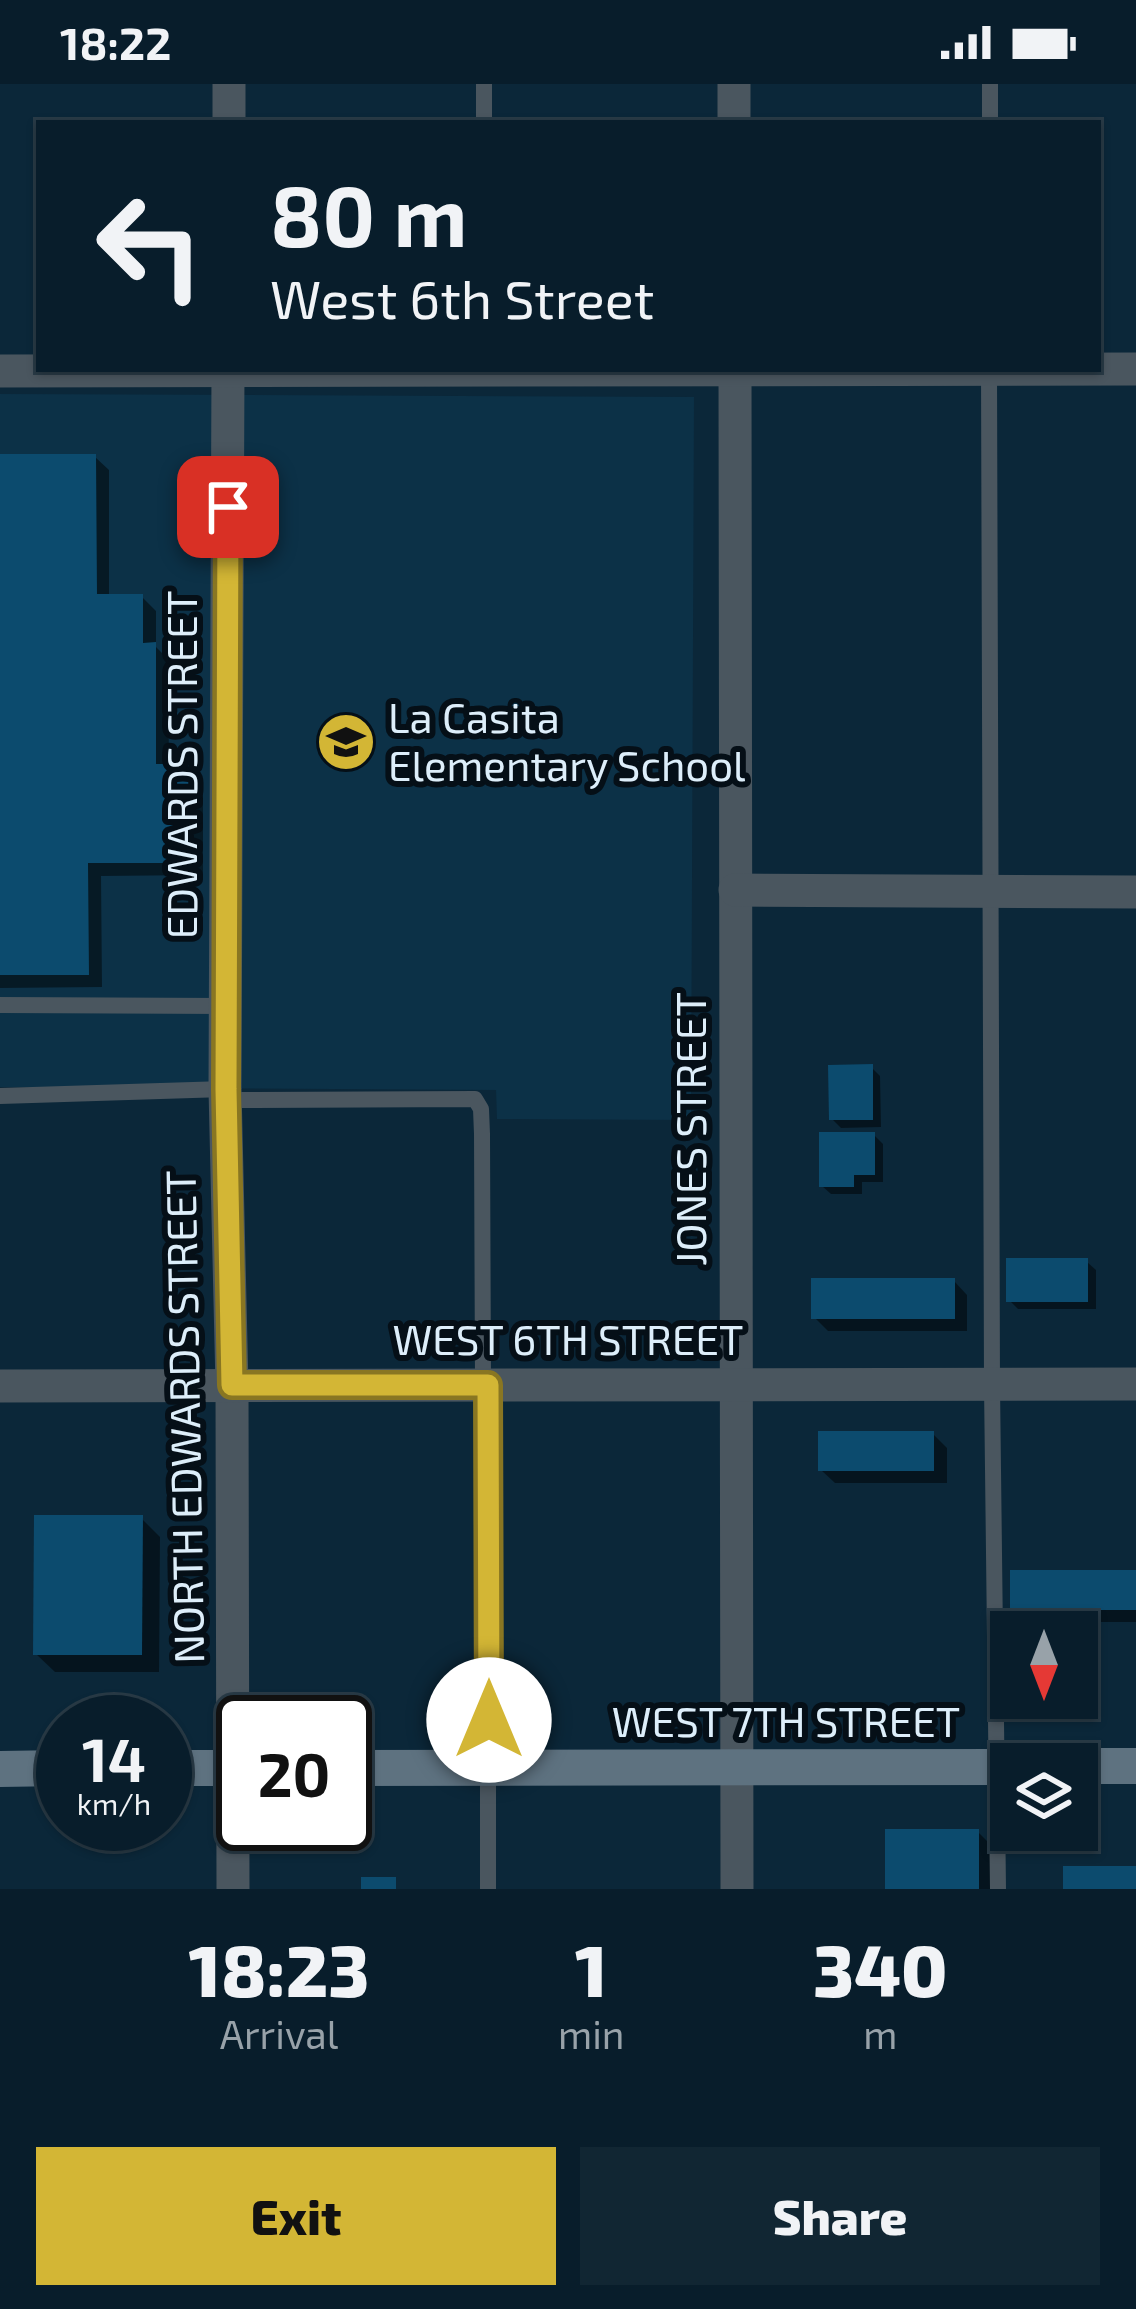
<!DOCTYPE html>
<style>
body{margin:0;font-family:"Exo 2",sans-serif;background:#112633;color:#f1f3f6;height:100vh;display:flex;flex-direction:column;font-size:45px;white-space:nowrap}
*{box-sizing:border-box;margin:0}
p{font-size:39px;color:#98a2a9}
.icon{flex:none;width:66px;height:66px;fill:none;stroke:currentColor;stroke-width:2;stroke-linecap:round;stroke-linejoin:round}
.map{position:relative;height:1805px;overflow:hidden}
.sheet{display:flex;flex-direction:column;background:#081d2b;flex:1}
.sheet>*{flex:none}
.hud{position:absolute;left:36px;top:36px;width:1065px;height:252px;border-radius:0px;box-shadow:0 3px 9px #0004,0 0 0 3px #293b47;background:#081d2b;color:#f1f3f6;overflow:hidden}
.needle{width:78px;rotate:180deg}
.tools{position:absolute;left:990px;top:1527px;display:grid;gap:24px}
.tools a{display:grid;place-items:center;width:108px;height:108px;border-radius:0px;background:#081d2b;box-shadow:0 3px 9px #0004,0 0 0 3px #293b47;font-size:60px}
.speed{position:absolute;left:36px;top:1611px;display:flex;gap:24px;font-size:60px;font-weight:700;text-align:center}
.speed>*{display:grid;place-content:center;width:156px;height:156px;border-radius:50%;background:#081d2b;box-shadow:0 3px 9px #0004,0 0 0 3px #293b47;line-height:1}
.speed small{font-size:30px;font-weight:400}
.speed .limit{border:6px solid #111;border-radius:18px;background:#fff;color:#111}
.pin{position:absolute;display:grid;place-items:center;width:102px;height:102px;color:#fff;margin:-51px;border-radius:24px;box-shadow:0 6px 18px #0006}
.me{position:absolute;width:132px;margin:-66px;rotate:0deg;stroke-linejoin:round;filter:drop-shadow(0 0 9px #0008)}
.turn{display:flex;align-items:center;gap:42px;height:252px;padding:0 36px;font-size:54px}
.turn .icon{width:156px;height:156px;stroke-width:2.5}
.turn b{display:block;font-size:84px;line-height:102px}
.eta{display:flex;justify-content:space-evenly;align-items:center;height:204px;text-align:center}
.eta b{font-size:72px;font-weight:800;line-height:84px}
.cta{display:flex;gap:24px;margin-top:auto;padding:24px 36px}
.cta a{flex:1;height:138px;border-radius:0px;background:#d3b635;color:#111;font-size:48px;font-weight:800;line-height:138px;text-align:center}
.cta a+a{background:#112633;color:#f1f3f6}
.status{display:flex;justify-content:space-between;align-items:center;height:84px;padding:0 60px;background:#081d2b;direction:ltr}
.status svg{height:33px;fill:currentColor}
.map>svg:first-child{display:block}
</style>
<div class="status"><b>18:22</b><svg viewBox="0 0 49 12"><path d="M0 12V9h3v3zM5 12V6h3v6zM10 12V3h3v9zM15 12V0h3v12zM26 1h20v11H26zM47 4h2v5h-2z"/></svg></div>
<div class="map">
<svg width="1136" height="1805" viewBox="0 0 1136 1805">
<rect width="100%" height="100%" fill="#0b2739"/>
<path fill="#0c3147" d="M0 310 694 313 691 1036 497 1035 496 1006 0 1003Z"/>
<g fill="#0007">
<path d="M0 373H95L109 386V513H142L156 527V563L168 575 169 683H189L203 697V791L101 792 102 903 0 904Z"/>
<path d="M871 983 880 992 881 1043 841 1044 832 1035Z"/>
<path d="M874 1051 883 1060V1098H862V1110H831L822 1102Z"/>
<path d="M1087 1178 1096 1186V1225H1018L1009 1216Z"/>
<path d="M954 1197 967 1211V1247H828L814 1233Z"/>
<path d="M933 1350 947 1364V1399H835L821 1386Z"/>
<path d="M141 1434 160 1453 159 1588H55L36 1570Z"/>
<path d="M1136 1490V1538H1027L1013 1524Z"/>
<path d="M978 1748 992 1762V1805H888Z"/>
</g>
<g fill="#0c4b6e">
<path d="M0 370H96L97 510H143V559L156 558V680H190L191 779H88L89 891H0Z"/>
<path d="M873 980V1036H829L828 981Z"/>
<path d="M819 1048H875V1091H854V1103H819Z"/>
<rect x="1006" y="1174" width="82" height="44"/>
<rect x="811" y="1194" width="144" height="41"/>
<rect x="818" y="1347" width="116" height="40"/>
<path d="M34 1431H143L142 1571H33Z"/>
<rect x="1010" y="1486" width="126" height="40"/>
<rect x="885" y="1745" width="94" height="60"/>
<rect x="1063" y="1782" width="73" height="23"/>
<rect x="361" y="1793" width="35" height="12"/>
</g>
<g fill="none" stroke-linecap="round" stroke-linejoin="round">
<g stroke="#4a565f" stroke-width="16">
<path d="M484 0V39"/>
<path d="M990 39V0"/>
<path d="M989 285 992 1301 998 1805"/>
<path d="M0 921 226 922"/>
<path d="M0 1012 225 1005"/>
<path d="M226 1016 475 1015 481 1025 482 1050 483 1301"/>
<path d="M488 1301V1805"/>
</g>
<g stroke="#4a565f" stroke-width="33">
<path d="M734 0V39"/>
<path d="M229 39V0"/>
<path d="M228 285 225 1005 232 1302 233 1805"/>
<path d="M735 285 737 1805"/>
<path d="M0 287 1136 285"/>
<path d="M735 806 1136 808"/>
<path d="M0 1302 1136 1300"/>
</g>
<g stroke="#5e7280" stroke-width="36">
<path d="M1077 1682H1136"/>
<path d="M165 1684H243"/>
<path d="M345 1684 1011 1683"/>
<path d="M0 1685 63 1684"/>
</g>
</g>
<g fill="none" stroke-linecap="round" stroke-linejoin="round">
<g stroke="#897622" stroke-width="30">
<path id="route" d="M228 423 226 1005 232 1301H488L489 1636"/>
</g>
<use href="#route" stroke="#d3b635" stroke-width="21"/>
</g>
<defs>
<g id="school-disc" transform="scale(3)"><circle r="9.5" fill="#d3b635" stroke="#050f17"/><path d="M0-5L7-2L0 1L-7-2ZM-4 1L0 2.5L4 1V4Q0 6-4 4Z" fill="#111"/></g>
</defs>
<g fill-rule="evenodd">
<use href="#school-disc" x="346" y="658"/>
</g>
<g text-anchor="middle" stroke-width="12" stroke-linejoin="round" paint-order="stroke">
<g font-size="42" fill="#ddeefa" stroke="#050f17" text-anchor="start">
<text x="388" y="649">La Casita<tspan x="388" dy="48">Elementary School</tspan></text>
</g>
<g font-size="42" fill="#ddeefa" stroke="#050f17">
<text transform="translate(182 681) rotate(-90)" y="15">EDWARDS STREET</text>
<text transform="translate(691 1045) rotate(-90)" y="15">JONES STREET</text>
<text x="568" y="1271">WEST 6TH STREET</text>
<text transform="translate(185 1333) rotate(-91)" y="15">NORTH EDWARDS STREET</text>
<text x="786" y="1653">WEST 7TH STREET</text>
</g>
</g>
</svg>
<div class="tools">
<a><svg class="needle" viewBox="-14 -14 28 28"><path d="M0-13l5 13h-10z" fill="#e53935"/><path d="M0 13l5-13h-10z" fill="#98a2a9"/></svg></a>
<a><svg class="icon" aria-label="layers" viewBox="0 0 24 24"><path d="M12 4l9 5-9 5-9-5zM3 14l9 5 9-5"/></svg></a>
</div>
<div class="speed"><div>14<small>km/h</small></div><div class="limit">20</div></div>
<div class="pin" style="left:228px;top:423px;background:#d93025"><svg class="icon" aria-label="arrive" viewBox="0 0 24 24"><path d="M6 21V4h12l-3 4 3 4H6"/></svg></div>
<svg class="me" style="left:489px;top:1636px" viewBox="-20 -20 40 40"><circle r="19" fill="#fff"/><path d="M0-13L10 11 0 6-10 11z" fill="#d3b635"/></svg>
<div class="hud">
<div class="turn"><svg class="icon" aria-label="left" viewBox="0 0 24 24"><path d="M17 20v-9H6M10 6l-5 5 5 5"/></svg><div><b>80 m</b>West 6th Street</div></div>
</div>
</div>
<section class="sheet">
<div class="eta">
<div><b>18:23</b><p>Arrival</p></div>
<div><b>1</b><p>min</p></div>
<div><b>340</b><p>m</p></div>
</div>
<div class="cta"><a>Exit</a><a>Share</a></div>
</section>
